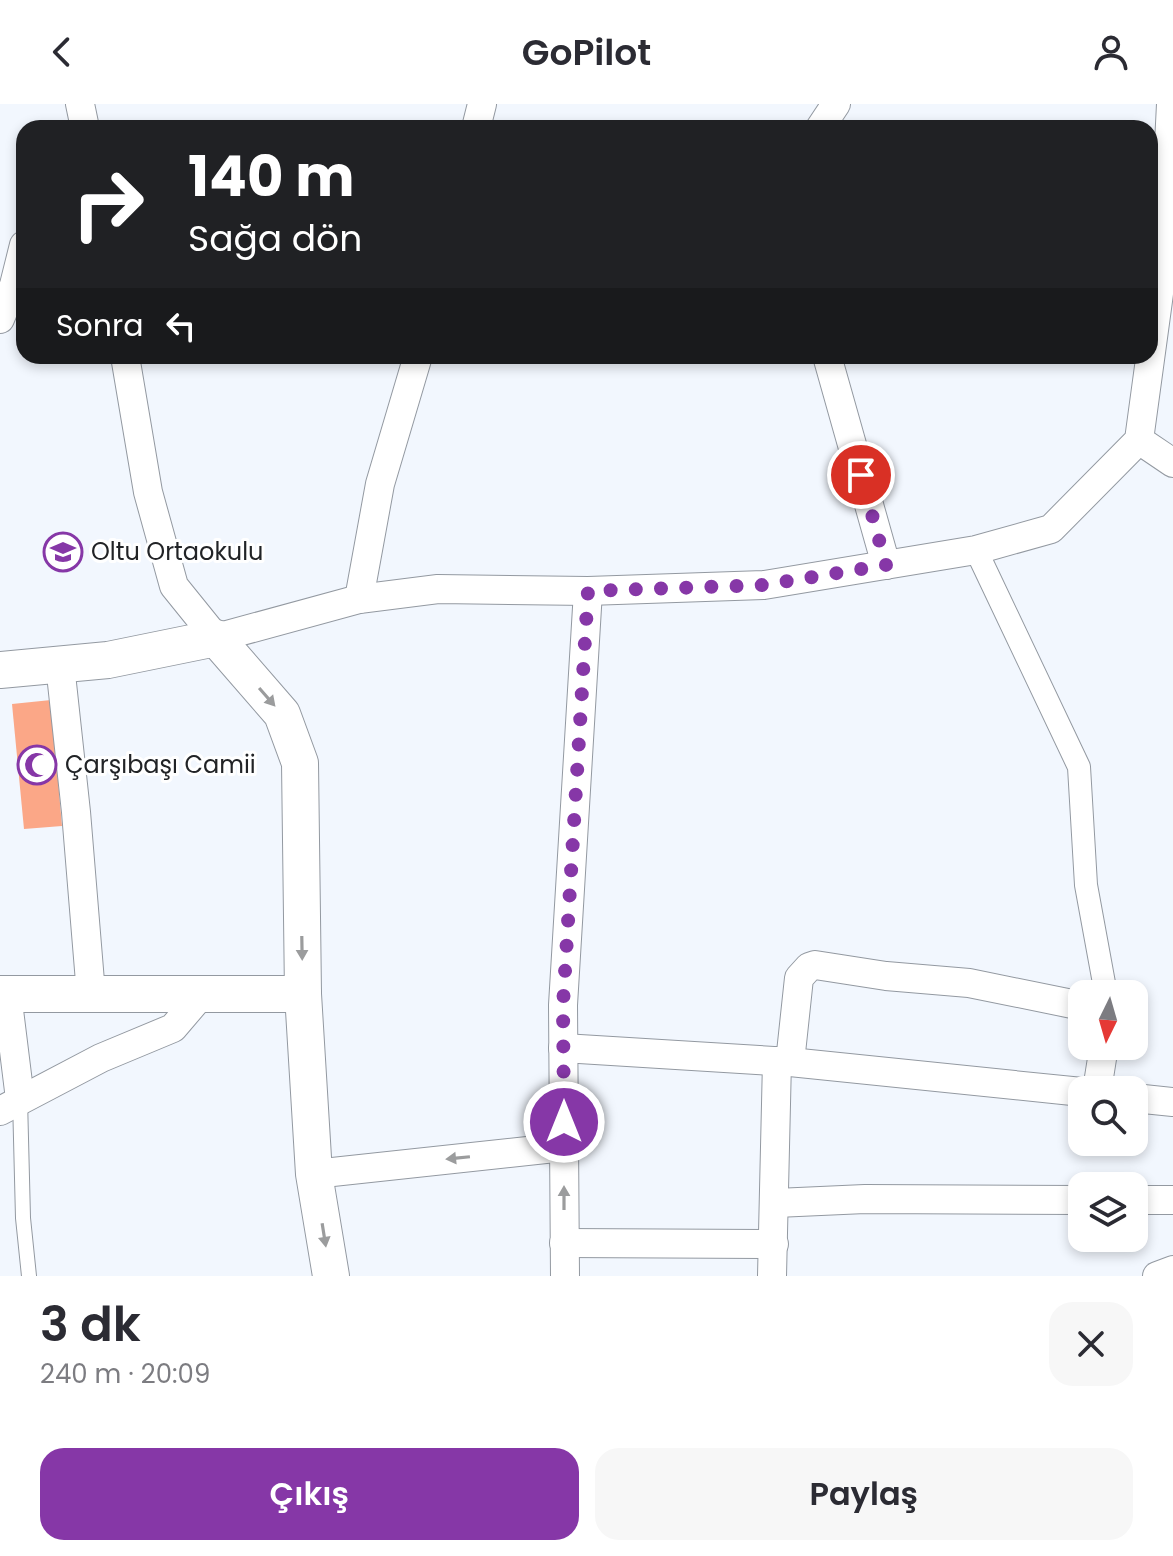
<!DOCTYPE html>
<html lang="tr">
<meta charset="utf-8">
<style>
body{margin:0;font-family:Poppins,sans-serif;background:#f7f7f7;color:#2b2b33;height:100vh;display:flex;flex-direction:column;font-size:30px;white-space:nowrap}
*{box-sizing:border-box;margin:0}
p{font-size:26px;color:#7c7c81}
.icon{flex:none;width:44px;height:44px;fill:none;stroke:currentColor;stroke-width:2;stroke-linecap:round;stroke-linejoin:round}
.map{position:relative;height:1172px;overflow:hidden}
.details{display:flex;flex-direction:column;background:#fff;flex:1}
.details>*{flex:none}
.guide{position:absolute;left:16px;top:16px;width:1142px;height:244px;border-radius:24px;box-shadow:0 4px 12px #0003;background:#202124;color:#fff;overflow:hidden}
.needle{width:52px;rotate:185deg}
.tools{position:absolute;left:1068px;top:876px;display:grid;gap:16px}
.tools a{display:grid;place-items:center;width:80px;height:80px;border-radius:16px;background:#fff;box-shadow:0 4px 12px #0003;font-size:40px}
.pin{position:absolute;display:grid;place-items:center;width:68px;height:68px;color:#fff;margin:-34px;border:4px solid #fff;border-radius:50%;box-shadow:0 2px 8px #0007}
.me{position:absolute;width:88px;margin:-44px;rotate:0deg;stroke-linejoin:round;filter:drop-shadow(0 0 6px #0008)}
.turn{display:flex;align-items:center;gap:28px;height:168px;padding:0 40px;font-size:36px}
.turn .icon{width:104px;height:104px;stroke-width:2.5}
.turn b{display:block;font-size:56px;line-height:68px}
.then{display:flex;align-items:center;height:76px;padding:0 40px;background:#0003;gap:16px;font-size:30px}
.round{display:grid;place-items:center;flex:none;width:84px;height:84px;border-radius:24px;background:#f7f7f7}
.head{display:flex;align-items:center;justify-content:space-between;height:136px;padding:0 40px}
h1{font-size:48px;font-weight:600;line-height:60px}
.button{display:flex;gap:16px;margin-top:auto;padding:16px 40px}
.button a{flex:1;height:92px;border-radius:24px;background:#8637a7;color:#fff;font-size:32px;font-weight:600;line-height:92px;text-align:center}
.button a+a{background:#f7f7f7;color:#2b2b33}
header{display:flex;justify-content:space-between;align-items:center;height:104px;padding:0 40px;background:#fff;font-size:36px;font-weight:600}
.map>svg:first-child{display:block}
</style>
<header><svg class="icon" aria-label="back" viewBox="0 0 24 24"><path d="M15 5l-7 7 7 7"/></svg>GoPilot<svg class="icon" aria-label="person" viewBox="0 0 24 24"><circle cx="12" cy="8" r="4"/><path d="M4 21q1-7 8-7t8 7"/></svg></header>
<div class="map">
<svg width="1173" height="1172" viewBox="0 0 1173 1172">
<rect width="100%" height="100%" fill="#f2f7fe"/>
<path fill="#fba787" d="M51 596 62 722 24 725 12 600Z"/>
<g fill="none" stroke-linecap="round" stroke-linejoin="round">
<g stroke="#9399a1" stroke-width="16">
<path id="service" d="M20 995 23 1114 29 1172"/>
</g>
<g stroke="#9399a1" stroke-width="24">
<path id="pedestrian" d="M976 446 1079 663 1086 781 1106 890"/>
</g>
<g stroke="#9399a1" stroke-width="30">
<g id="minor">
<path d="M80 0 85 24"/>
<path d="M476 24 482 0"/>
<path d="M820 24 836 0"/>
<path d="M0 215 14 181 24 141"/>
<path d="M125 252 148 388 174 482 216 534 359 495 438 485 588 487 764 481 976 446 1051 425 1139 336 1163 160 1171 0"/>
<path d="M827 252 886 461"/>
<path d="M1139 336 1173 359"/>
<path d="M359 495 380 380 418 252"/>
<path d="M60 561 76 708 91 890"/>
<path d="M7 890 20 995"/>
<path d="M563 944 790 958 1082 988"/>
<path d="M790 958 799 874 809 863 815 861 886 872 969 879 1082 902"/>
<path d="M1097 986 1104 942"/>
<path d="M1134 994 1173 998"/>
<path d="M0 1007 101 954 173 924 202 890"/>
<path d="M314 1070 564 1043"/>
<path d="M1134 1096H1173"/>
<path d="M776 1099 865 1095 1082 1096"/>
<path d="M564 1139 774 1140"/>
<path d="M565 1172 563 901 588 487"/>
<path d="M772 1172 777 957"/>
<path d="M1157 1172 1173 1166"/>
</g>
</g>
<g stroke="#9399a1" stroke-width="38">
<g id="tertiary">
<path d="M0 566 108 556 216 534 282 610 300 659 303 890 314 1070 331 1172"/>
<path d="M0 890H303"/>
</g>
</g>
<use href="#service" stroke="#fff" stroke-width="14"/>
<use href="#pedestrian" stroke="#fff" stroke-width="22"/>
<use href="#minor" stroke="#fff" stroke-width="28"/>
<use href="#tertiary" stroke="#fff" stroke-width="36"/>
</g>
<defs><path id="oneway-solid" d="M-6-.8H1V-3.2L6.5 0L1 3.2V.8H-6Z" transform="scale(2)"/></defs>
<g fill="#9b9c9d">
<use href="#oneway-solid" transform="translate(267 593) rotate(49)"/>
<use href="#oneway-solid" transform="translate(302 844) rotate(89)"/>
<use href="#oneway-solid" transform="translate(458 1054) rotate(174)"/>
<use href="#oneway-solid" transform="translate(564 1094) rotate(-90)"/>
<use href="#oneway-solid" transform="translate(324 1131) rotate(81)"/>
</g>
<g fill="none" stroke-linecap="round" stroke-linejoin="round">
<path stroke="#8637a7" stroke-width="14" stroke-dasharray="0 25.2" d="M564 1018 563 901 588 487 764 481 886 461 861 371"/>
</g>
<defs>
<g id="school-ring" transform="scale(2)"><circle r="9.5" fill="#fff" stroke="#8637a7" stroke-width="1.5"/><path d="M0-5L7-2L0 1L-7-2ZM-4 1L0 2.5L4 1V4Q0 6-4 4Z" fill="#8637a7"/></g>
<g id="mosque-ring" transform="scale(2)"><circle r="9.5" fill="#fff" stroke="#8637a7" stroke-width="1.5"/><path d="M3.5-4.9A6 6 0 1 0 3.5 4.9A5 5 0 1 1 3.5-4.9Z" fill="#8637a7"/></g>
</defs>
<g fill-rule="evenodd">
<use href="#school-ring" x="63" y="448"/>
<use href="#mosque-ring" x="37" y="661"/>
</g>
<g text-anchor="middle" stroke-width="6" stroke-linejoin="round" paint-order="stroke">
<g font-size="24" fill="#212326" stroke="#fff" text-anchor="start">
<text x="91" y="456">Oltu Ortaokulu</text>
<text x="65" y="669">Çarşıbaşı Camii</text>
</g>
</g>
</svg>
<div class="tools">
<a><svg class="needle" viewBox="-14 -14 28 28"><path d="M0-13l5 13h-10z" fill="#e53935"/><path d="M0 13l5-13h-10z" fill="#7c7c81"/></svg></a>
<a><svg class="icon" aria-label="search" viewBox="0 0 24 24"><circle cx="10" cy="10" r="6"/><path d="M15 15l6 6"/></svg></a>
<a><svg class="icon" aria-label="layers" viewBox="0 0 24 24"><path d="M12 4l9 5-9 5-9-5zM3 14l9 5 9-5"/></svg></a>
</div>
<div class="pin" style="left:861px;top:371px;background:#d93025"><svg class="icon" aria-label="arrive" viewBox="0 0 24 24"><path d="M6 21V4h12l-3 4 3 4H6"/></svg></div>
<svg class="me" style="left:564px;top:1018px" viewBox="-20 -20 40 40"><circle r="17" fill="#8637a7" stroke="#fff" stroke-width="3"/><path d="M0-11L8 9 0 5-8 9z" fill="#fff"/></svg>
<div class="guide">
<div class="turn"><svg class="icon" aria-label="right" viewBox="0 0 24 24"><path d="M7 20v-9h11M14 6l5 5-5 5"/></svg><div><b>140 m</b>Sağa dön</div></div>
<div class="then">Sonra<svg class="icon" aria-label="left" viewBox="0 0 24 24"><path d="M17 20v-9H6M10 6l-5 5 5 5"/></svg></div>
</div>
</div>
<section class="details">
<div class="head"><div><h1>3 dk</h1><p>240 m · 20:09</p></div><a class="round"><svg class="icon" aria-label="close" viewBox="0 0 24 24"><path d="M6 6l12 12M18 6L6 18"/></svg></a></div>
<div class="button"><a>Çıkış</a><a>Paylaş</a></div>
</section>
